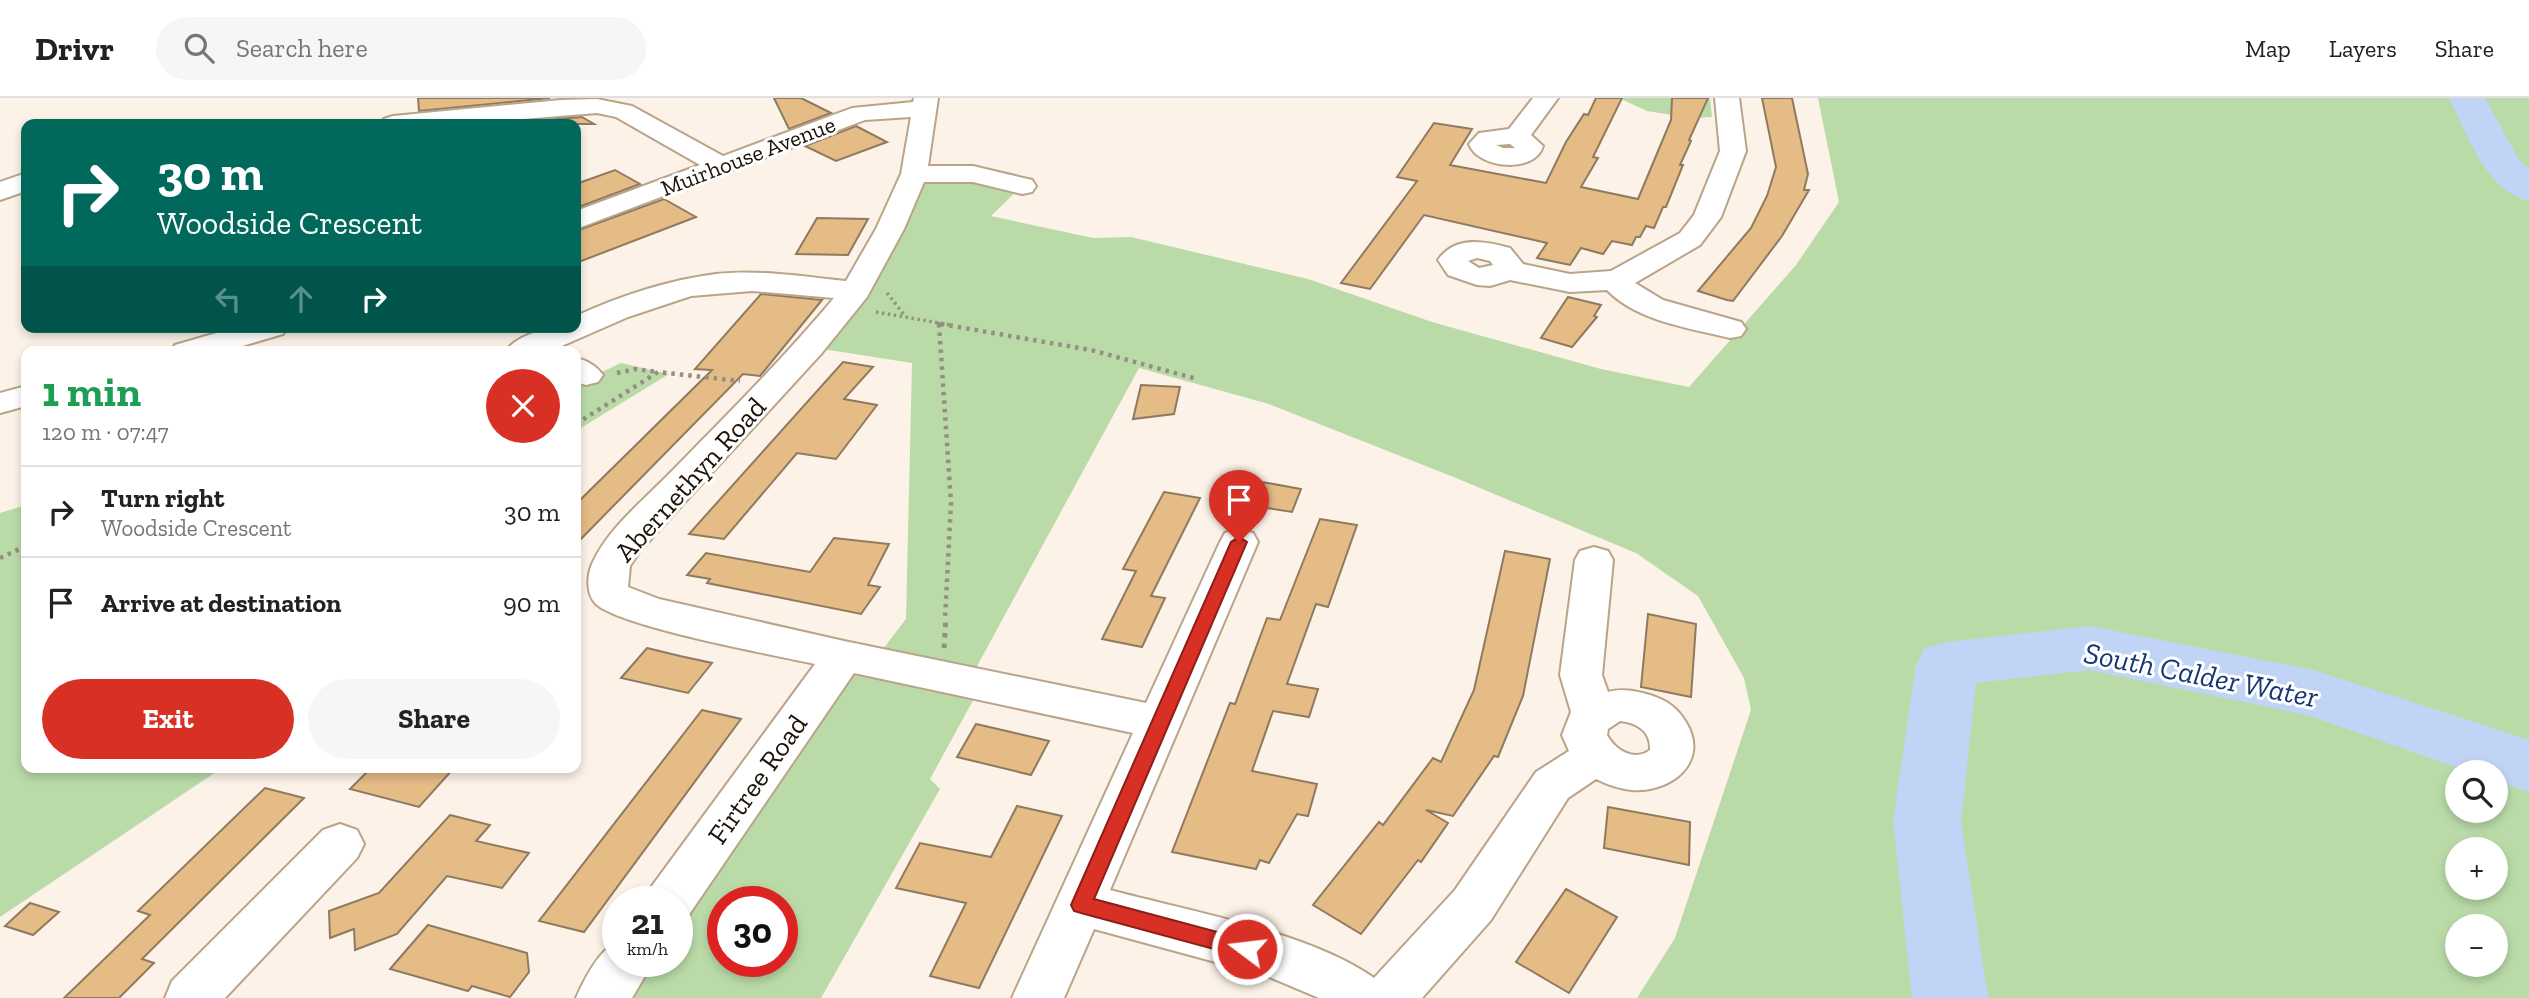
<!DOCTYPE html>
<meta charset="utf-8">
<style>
body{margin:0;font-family:"Zilla Slab",serif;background:#f6f6f6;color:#222;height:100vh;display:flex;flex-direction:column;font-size:26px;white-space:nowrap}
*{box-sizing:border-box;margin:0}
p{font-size:23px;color:#767676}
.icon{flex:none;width:38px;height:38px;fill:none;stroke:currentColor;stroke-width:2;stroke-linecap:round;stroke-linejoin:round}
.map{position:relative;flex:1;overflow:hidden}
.side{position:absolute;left:21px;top:248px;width:560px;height:427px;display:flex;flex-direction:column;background:#fff;border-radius:14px;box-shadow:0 4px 10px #0003}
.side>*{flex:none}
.guide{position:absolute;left:21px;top:21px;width:560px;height:214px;border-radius:14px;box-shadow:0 4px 10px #0003;background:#00695c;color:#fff;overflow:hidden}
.fabs{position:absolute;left:2445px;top:662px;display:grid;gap:14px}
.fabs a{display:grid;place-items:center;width:63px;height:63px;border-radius:50%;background:#fff;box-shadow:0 4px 10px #0003;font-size:35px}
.speed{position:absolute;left:602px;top:788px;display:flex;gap:14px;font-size:35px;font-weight:700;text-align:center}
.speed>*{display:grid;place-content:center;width:91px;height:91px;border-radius:50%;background:#fff;box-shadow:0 4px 10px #0003;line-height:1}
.speed small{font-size:18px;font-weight:400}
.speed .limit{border:10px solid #d22;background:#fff;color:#111}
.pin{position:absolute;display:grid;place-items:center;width:60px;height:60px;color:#fff;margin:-72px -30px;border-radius:50% 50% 50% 0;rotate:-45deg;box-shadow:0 0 7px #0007}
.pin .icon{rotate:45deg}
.me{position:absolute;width:77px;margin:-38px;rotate:285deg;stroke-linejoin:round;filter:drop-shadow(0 0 5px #0008)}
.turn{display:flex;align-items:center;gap:24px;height:147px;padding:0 21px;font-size:32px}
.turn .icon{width:91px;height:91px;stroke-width:2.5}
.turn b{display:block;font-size:49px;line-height:60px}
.lanes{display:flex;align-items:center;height:66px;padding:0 21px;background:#0003;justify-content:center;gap:35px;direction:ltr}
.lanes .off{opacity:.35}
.round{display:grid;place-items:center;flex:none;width:74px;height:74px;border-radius:37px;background:#f6f6f6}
.headline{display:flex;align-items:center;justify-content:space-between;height:119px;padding:0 21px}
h1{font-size:42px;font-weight:700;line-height:52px;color:#1e9e55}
.button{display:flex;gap:14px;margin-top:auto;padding:14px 21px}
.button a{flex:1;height:80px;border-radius:42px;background:#d93025;color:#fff;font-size:28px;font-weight:700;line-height:80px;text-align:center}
.button a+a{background:#f6f6f6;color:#222}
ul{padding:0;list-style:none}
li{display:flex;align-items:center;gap:21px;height:91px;padding:0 21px;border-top:2px solid #e0e0e0}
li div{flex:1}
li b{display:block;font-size:26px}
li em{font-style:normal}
header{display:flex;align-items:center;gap:42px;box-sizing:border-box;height:98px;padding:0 35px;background:#fff;border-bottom:2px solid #e0e0e0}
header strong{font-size:33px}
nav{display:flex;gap:38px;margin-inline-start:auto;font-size:24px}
.search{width:490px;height:63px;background:#f6f6f6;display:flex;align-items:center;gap:18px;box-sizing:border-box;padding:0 24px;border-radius:38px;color:#767676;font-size:26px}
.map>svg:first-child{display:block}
</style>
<header>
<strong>Drivr</strong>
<div class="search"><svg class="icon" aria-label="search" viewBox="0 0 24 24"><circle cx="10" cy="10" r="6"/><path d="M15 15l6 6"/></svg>Search here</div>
<nav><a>Map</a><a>Layers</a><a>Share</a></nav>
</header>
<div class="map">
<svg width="2529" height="900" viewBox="0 0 2529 900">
<rect width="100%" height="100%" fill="#fcf2e7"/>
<g fill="#badba8" fill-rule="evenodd">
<path d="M1619 0H1710L1712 19 1692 20 1647 13Z"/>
<path d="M1818 0H2529V900H1637L1675 840 1751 612 1744 580 1698 498 1636 455 1456 380 1269 306 1139 270 969 583 982 586 930 681 940 691 821 900H602L628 863H677V803H670L844 558 873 564 906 521 912 265 810 249 914 76 1022 88 991 118 1093 140 1131 139 1308 181 1432 224 1601 271 1689 289 1796 167 1839 104ZM2457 674H2496V712H2457ZM2457 751H2496V789H2457ZM723 803H782V863H723ZM2457 828H2496V866H2457Z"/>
<path d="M621 265 669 276 576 333V286Z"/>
<path d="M26 407V670H222L0 819V415Z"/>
</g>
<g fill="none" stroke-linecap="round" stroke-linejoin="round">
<g fill="#c1d4f5" fill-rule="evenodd">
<path d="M2449 0H2485L2519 62 2529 71V103C2485 92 2468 37 2449 0Z"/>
<path d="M2089 528 2314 572 2529 642V694L2496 683V674H2470L2307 617 2089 572 1976 585 1961 723 1988 900H1912L1893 723 1916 566 1925 550 1947 544Z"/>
</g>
</g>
<g fill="#e5bb86" stroke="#8f7a60" stroke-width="2">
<path d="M418 0H550L419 13Z"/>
<path d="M774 0H801L831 15 789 31Z"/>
<path d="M1596 0H1622L1593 59 1598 60 1581 89 1638 101 1671 22 1672 0H1708L1689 42 1691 43 1680 67H1683L1666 109H1663L1654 130 1646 128 1640 139H1636L1632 147 1612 143 1603 156 1581 150 1570 167 1537 160 1547 145 1424 117 1370 191 1341 185 1417 83 1397 79 1434 25 1472 31 1450 67 1546 85 1566 44 1584 16 1588 17Z"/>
<path d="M1762 0H1792L1808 76 1804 92H1809L1782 138 1733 203 1727 202 1698 193 1751 130 1767 98 1776 69Z"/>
<path d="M582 19 594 26H493Z"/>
<path d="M856 28 887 44 836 63 805 48Z"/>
<path d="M615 72 640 86 576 110V86Z"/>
<path d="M664 101 696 119 576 165V133Z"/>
<path d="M817 120 868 121 848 157 796 156Z"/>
<path d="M761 196 822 202 760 278 743 276 576 446V406L712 272 695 271Z"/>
<path d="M1568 199 1601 207 1594 218 1597 219 1572 249 1541 240Z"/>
<path d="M843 264 873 269 844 301 877 307 836 361 797 355 724 441 689 436Z"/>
<path d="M1141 287 1180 289 1174 316 1133 321Z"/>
<path d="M1238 381 1268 385 1301 391 1292 414 1229 404Z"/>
<path d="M1164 394 1200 400 1151 498 1165 500 1142 549 1102 541 1136 473 1123 471Z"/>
<path d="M1320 421 1357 427 1328 509 1316 506 1287 586 1318 591 1309 619 1273 613 1252 673 1317 686 1308 718 1297 716 1269 765 1260 762 1256 771 1172 754 1230 605 1235 606 1267 520 1280 522Z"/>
<path d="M834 440 889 446 868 487 880 489 861 516 707 485 710 481 687 477 706 455 810 474Z"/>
<path d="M1505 453 1550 461 1523 598 1498 659 1494 658 1453 718 1426 712 1448 725 1421 764 1418 762 1361 836 1313 807 1379 724 1383 727 1433 660 1441 664 1474 592Z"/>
<path d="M1648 516 1696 526 1691 599 1641 589Z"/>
<path d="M647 550 680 558 712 565 688 595 621 580Z"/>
<path d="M702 612 741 621 584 834 539 823Z"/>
<path d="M976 626 1011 634 1049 643 1031 677 957 659Z"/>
<path d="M371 670H454L419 709 350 691Z"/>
<path d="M265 690 304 700 142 861 154 865 119 900H64L150 817 138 813Z"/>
<path d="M1017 708 1062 718 979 890 930 878 966 805 896 790 920 745 991 759Z"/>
<path d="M1608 709 1690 724 1689 767 1604 750Z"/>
<path d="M450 717 490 727 476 743 529 755 502 790 447 778 397 836 355 852 354 831 330 840 329 813 379 795Z"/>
<path d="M1566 791 1617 819 1569 895 1516 864Z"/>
<path d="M30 805 59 814 33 837 5 828Z"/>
<path d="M428 827 527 855 529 874 510 899 472 888 468 893 390 871Z"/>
</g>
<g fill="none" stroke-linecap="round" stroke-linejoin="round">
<g stroke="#baa489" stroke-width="4">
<g id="minor">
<path d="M914 0H938L928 68H973L1032 82 1036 88 1032 94 1022 96 973 84H924L904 131 867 199 821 256 640 453 630 468 628 489 659 501 844 543 1146 605 1220 444 1225 435 1239 431 1253 435 1258 444 1110 792C1188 813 1309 834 1374 880L1455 792 1536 674 1569 653 1562 637 1571 614 1560 577 1575 462 1580 453 1594 449 1608 453 1613 462 1602 577 1608 594C1623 590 1635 593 1650 597 1668 603 1678 610 1687 626 1709 665 1670 695 1632 692 1620 691 1606 686 1596 681L1568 700 1491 822 1422 900H1319L1267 878 1094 831 1064 900H1012L1133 635 854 575 688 818 677 821V803H645L652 788 815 566C775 557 621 529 596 506 586 496 587 478 592 466 608 430 644 402 671 374 727 317 783 261 834 200L752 193 691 198 628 219 548 254H505C519 234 553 229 576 229V218C620 198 668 182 716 176 759 171 804 179 846 183L876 131 901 76 911 19 865 22 576 131V113L700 67 616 19 597 15 464 26H380L384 21 393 18 561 2 597 1 632 8 723 58 852 10 913 4ZM1620 623C1637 625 1651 633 1650 652 1634 664 1615 652 1607 637L1608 631Z"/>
<path d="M1533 0H1558L1531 37 1543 48C1535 76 1478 71 1469 46L1479 35 1509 31ZM1510 46 1515 50H1503L1496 47Z"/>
<path d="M1715 0H1739L1746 53 1721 119 1700 147 1635 185 1663 202 1741 224 1746 231 1741 238 1730 240C1689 230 1637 223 1607 192L1570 194 1510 182 1490 188 1477 187 1448 177 1438 162C1455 137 1485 143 1510 150L1523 166 1570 176 1611 173 1680 135 1694 117 1720 53ZM1477 160 1490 163 1493 167 1479 170 1468 163Z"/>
<path d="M26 75V93L0 102V84Z"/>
<path d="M237 229H288L283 236 222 254H170L175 247Z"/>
<path d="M576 260C588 263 595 267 603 277L598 284 586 287 576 284Z"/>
<path d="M26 288V308L0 315V295Z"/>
<path d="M340 726 357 732 364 746 357 760 225 900H165L172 883 323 732Z"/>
<path d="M618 844V863H654L632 900H576C584 882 599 851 618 844Z"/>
</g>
</g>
<g stroke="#978e83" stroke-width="3.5" stroke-dasharray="2.5 3.5" stroke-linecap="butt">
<path d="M887 195 905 218"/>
<path d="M876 214 951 227"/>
<path d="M939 224V227"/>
</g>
<g stroke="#978e83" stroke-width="4.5" stroke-dasharray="3.5 5" stroke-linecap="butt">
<path d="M939 226 951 405 945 521"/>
<path d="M941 226 1091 252 1197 281"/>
<path d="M617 275 636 271 657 274"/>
<path d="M576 326 658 274 740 283"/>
<path d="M0 460 26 448"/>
</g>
<path stroke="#978e83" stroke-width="5" stroke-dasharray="4.5 6" stroke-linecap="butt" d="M944 550 946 519"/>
<use href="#minor" fill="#fff" fill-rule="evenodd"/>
</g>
<path fill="#d93025" stroke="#8d1f18" stroke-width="2" d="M1239 439 1247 444 1094 801 1255 844 1258 851 1255 857 1247 860 1081 815 1074 813 1071 807 1231 444Z"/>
<g text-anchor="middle" stroke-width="6" stroke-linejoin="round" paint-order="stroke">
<g font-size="23" fill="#1c1409" stroke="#fff">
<text transform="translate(748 58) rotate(-21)" y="8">Muirhouse Avenue</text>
</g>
<g font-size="28" fill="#1c1409" stroke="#fff">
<text transform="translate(690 381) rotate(-48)" y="10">Abernethyn Road</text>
<text transform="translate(757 681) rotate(-55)" y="10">Firtree Road</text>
</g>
<g font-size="30" font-style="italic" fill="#153775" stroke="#fff">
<text transform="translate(2201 577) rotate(11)" y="10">South Calder Water</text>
</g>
</g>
</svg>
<div class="fabs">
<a><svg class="icon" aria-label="search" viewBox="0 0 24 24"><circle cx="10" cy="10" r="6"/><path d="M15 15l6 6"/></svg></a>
<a>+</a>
<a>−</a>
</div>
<div class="speed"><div>21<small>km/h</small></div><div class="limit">30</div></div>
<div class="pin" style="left:1239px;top:444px;background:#d93025"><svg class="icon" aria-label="arrive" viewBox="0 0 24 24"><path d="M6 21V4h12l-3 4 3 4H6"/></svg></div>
<svg class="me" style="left:1247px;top:851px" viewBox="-20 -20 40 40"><circle r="17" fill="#d93025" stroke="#fff" stroke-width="3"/><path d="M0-11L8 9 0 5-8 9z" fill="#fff"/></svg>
<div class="guide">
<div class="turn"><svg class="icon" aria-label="right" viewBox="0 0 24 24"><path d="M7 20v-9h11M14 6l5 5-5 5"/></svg><div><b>30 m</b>Woodside Crescent</div></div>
<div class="lanes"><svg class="icon off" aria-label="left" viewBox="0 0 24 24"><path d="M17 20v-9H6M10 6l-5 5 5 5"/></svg><svg class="icon off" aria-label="ahead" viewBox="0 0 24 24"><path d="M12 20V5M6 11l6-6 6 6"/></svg><svg class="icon" aria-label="right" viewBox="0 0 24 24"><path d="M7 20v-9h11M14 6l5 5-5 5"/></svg></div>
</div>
<section class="side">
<div class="headline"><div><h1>1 min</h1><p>120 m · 07:47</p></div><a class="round" style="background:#d93025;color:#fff"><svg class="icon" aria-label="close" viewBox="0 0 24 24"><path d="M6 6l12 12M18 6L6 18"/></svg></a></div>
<ul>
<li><svg class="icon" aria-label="right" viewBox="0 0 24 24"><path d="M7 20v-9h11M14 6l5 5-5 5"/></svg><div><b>Turn right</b><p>Woodside Crescent</p></div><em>30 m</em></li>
<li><svg class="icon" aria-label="arrive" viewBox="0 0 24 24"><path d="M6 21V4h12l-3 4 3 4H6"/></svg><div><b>Arrive at destination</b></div><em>90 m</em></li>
</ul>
<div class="button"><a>Exit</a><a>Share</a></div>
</section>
</div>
